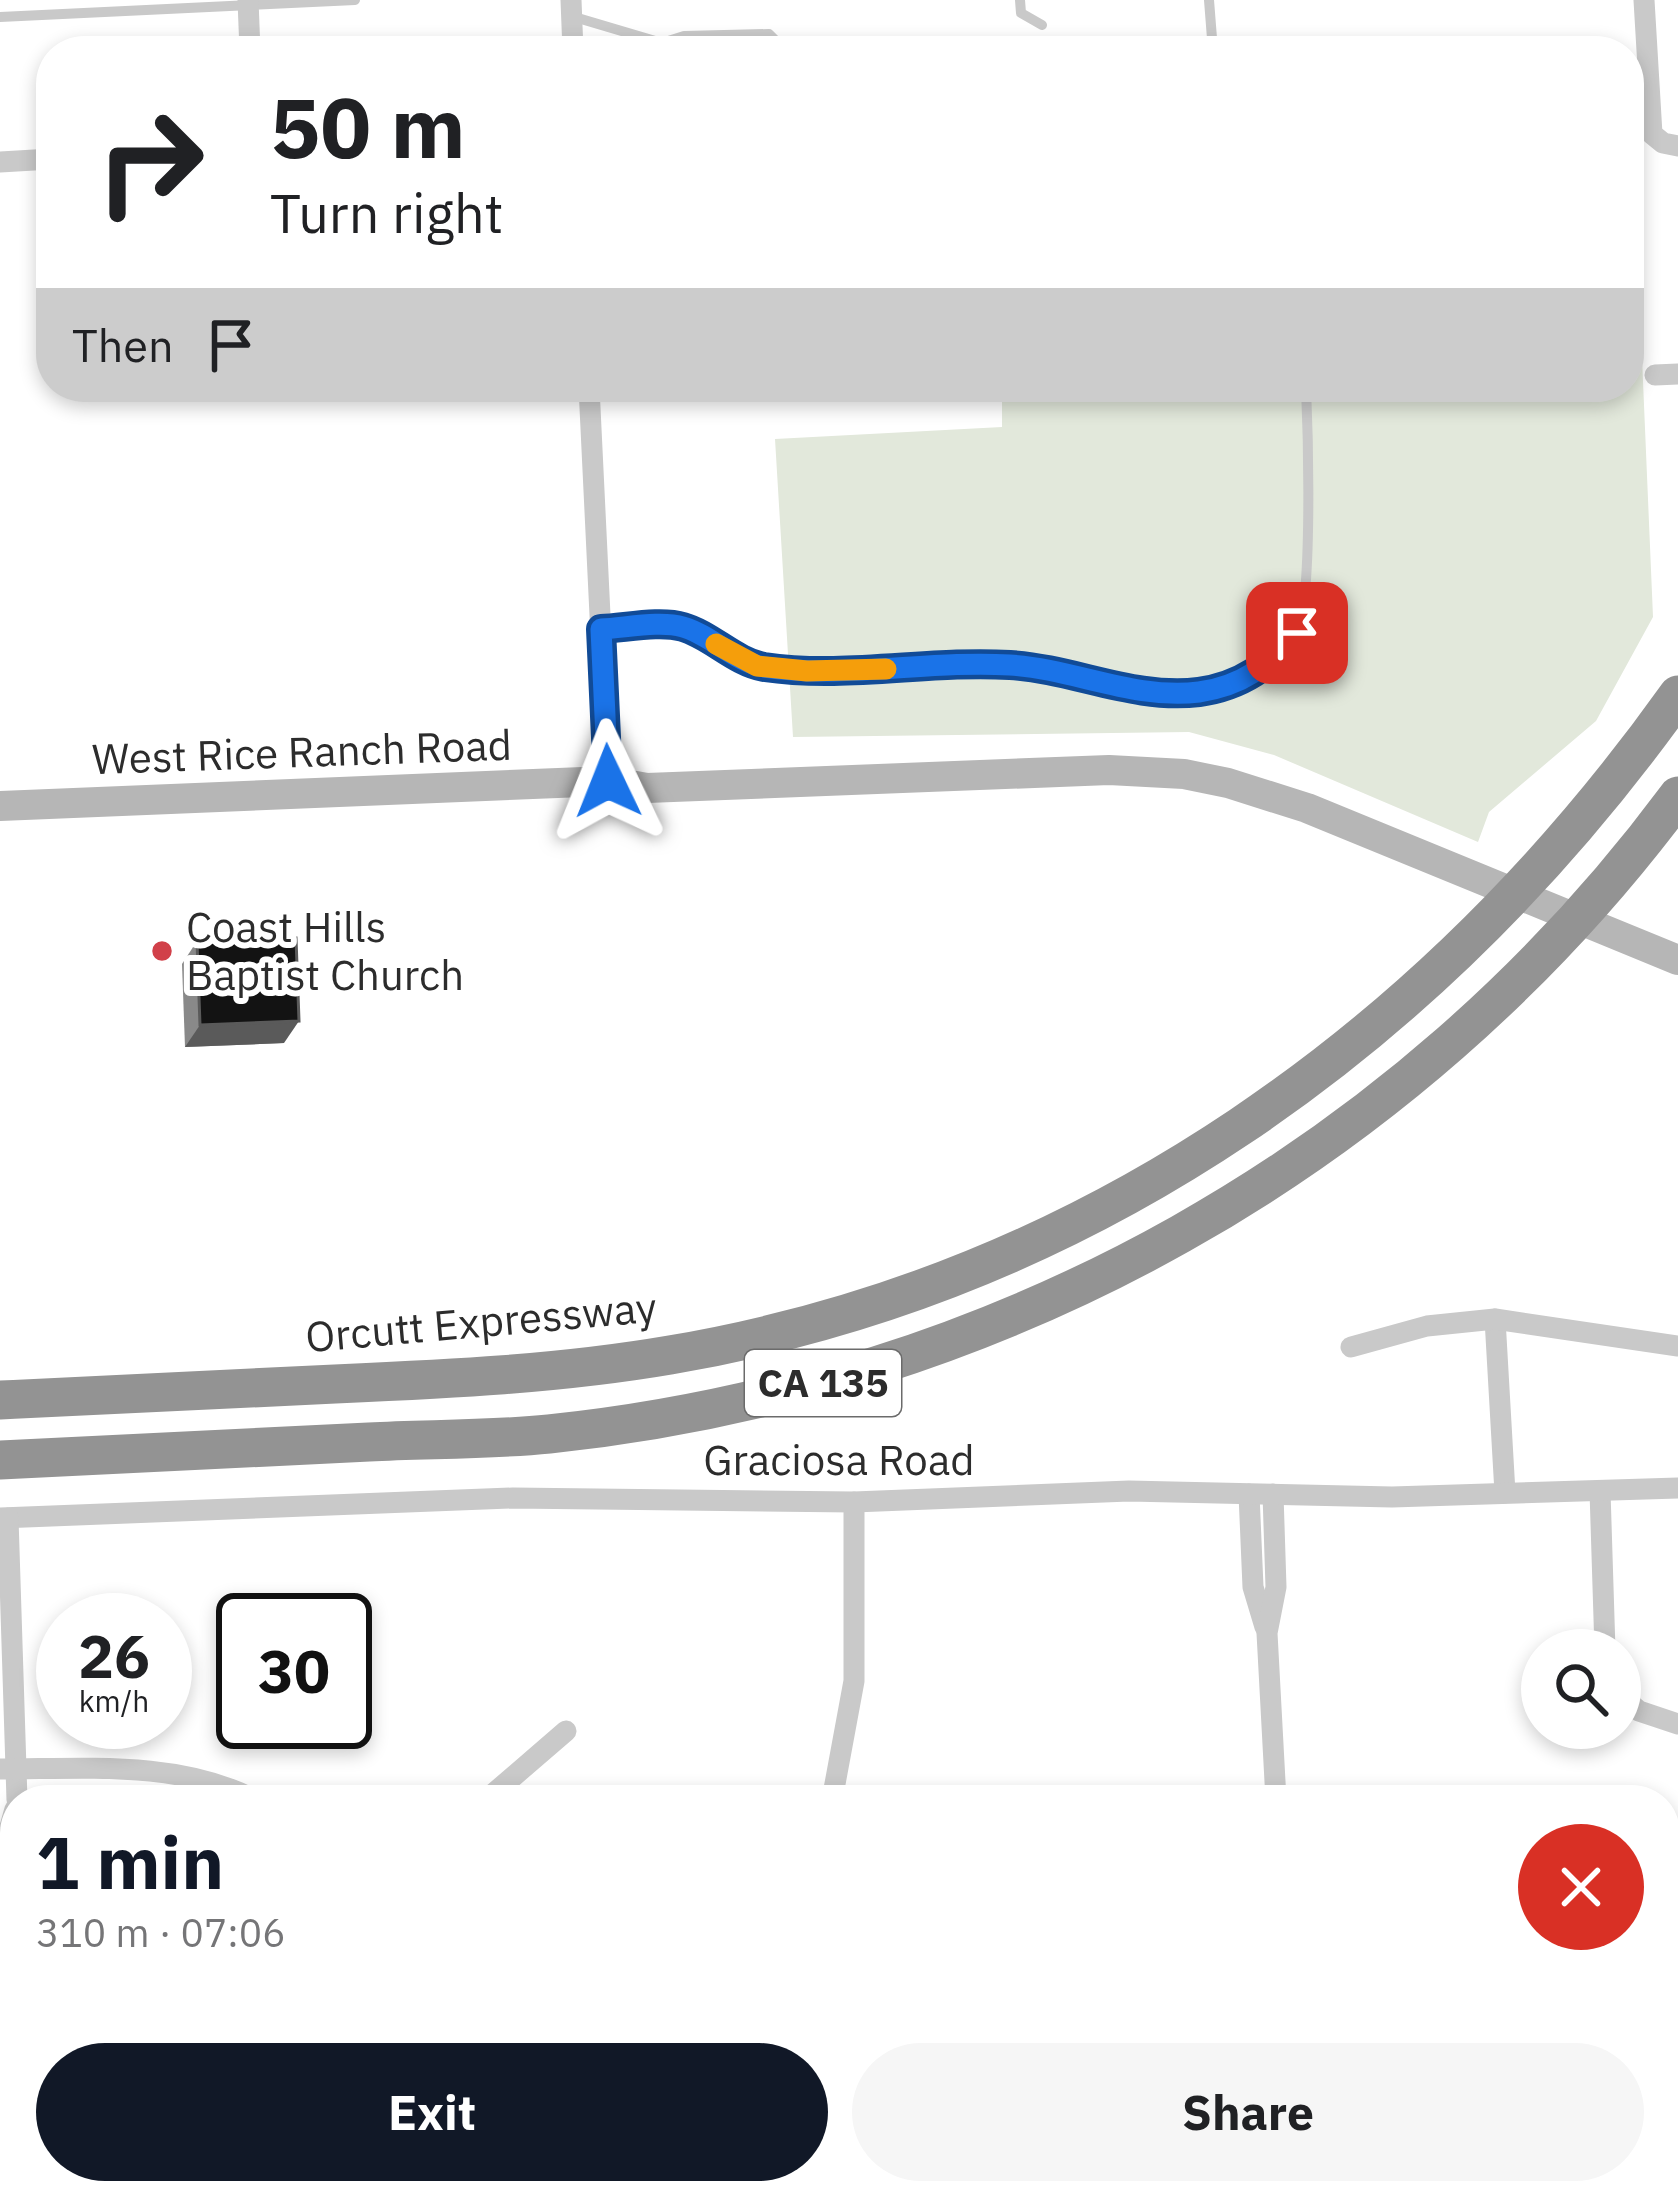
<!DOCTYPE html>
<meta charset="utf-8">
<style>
body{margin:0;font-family:"IBM Plex Sans",sans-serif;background:#f6f6f6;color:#202124;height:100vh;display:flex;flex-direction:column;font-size:45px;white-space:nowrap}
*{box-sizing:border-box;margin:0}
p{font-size:39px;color:#757577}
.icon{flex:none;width:66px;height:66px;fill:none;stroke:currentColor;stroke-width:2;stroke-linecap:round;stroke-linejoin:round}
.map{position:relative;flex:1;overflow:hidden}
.side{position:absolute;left:0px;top:1785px;width:1680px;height:420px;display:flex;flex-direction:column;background:#fff;border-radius:48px 48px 0 0;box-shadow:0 6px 18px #0003}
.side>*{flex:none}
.top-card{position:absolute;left:36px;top:36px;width:1608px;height:366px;border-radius:48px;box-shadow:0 6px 18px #0003;background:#fff;color:#202124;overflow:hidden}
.controls{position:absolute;left:1521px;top:1629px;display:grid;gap:24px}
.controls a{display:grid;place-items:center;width:120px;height:120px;border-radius:50%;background:#fff;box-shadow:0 6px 18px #0003;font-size:60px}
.speed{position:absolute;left:36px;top:1593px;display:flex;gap:24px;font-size:60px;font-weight:700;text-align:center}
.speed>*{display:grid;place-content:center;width:156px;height:156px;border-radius:50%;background:#fff;box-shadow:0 6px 18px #0003;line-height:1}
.speed small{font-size:30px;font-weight:400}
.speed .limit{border:6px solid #111;border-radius:18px;background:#fff;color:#111}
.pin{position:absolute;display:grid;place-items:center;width:102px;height:102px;color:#fff;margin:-51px;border-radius:24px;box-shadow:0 6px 18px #0006}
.me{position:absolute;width:132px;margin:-66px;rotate:358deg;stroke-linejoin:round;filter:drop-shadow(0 0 9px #0008)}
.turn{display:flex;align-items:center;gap:42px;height:252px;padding:0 36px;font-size:54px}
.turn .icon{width:156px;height:156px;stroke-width:2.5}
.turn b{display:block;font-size:84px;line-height:102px}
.then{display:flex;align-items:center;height:114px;padding:0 36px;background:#0003;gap:24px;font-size:45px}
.round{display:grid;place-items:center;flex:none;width:126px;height:126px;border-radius:63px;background:#f6f6f6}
.headline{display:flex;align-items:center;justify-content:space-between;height:204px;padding:0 36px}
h1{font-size:72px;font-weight:700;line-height:90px;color:#111827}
.action{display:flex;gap:24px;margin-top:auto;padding:24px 36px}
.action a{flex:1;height:138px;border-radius:72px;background:#111827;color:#fff;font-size:48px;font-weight:700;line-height:138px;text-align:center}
.action a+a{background:#f6f6f6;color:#202124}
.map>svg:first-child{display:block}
</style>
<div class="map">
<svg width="1678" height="2205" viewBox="0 0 1678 2205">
<rect width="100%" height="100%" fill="#fff"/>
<path fill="#e2e8db" d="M1629 334H1641L1653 617 1596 721 1489 812 1478 842 1274 755 1189 732 793 737 775 439 1002 427V387H1629Z"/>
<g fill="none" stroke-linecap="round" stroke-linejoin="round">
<g stroke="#c9c9c9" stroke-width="10">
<path d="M1020 0 1021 13 1042 25"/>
<path d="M1209 0 1213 51"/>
<path d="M571 16 662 43 684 36 769 34 786 51"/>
<path d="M0 17 355 0"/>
<path d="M601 629C625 628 660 620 683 627 712 635 735 663 764 667 846 678 929 660 1010 665 1074 669 1134 701 1199 692 1235 687 1281 667 1297 633 1313 599 1308 432 1306 387"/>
</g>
<g stroke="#c9c9c9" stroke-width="21">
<path d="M248 0 250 51"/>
<path d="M571 0 573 51"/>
<path d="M1644 0 1652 134 1663 143 1678 146"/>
<path d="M0 162 51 159"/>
<path d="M1655 375 1678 374"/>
<path d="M589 387 608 781"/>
<path d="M1495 1319 1505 1493"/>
<path d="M1351 1347 1427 1326 1495 1319 1678 1346"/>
<path d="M1600 1491 1605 1650"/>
<path d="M1249 1494 1253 1587 1265 1627"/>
<path d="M1273 1494 1276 1587 1267 1633 1276 1800"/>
<path d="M0 1518 513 1498 854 1502 1129 1491 1392 1497 1678 1488"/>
<path d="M8 1518 17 1800"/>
<path d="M1620 1695 1639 1711 1678 1724"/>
<path d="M0 1769C83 1769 179 1760 255 1800"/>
<path d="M486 1800 566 1731"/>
<path d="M832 1800 854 1681V1502"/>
<path d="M0 1862 15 1809"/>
<path d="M1665 2180H1678"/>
<path d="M581 2190 591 2205"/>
<path d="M1296 2193 1362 2190"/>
</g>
<path stroke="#b6b6b6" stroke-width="30" d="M0 806 608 781 647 788 1109 770 1184 774 1228 783 1307 808 1678 960"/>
<g stroke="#939393" stroke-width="39">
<path d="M0 1400C112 1395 224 1389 335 1384 448 1379 559 1374 670 1355 1090 1284 1434 1037 1678 695"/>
<path d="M0 1460C123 1454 246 1448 369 1442 429 1439 489 1440 549 1434 998 1387 1408 1160 1678 796"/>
</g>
</g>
<path fill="#898989" d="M197 941 284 1043 185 1047 182 964Z"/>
<path fill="#5a5a5a" d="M299 1021 284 1043 185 1047 200 1025Z"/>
<path fill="#131313" stroke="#5a5a5a" stroke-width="3" d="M296 938 299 1021 200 1025 197 941Z"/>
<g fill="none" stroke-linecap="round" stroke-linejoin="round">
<g stroke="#114b97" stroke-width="30">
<path id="route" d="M608 781 601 629C625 628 660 620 683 627 711 635 735 662 764 667 846 679 929 660 1010 665 1074 669 1134 700 1199 692 1242 686 1270 665 1297 633"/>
</g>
<use href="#route" stroke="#1a73e8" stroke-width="21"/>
<path stroke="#f59e0b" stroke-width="21" d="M716 644 757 666 807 671 886 669"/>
</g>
<circle fill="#d14049" stroke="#fff" stroke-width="4.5" cx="162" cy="951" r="12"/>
<g text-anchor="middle" stroke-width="12" stroke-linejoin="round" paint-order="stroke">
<rect fill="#fff" stroke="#6b6b6b" stroke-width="3" x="745" y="1350" width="156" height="66" rx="9"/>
<g font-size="39" font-weight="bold" fill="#2c2c2c">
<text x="823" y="1397">CA 135</text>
</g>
<g font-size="42" fill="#2c2c2c" stroke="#fff">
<text transform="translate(302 752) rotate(-2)" y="15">West Rice Ranch Road</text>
<text transform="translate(481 1322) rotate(-5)" y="15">Orcutt Expressway</text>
<text x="839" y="1475">Graciosa Road</text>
</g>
<g font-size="42" fill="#2c2c2c" stroke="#fff" text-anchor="start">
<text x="186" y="942">Coast Hills<tspan x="186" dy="48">Baptist Church</tspan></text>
</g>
</g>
</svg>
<div class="controls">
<a><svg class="icon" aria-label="search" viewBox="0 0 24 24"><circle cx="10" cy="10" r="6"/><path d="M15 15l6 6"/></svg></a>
</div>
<div class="speed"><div>26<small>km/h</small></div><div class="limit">30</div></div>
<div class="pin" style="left:1297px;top:633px;background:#d93025"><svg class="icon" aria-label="arrive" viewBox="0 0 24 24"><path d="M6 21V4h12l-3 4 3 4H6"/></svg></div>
<svg class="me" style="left:608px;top:781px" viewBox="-20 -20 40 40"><path d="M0-17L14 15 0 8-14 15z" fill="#1a73e8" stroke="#fff" stroke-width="4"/></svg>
<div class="top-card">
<div class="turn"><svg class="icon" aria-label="right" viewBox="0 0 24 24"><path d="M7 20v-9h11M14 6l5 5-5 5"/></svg><div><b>50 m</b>Turn right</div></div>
<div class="then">Then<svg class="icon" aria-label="arrive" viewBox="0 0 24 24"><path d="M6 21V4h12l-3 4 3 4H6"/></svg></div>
</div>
<section class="side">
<div class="headline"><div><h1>1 min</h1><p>310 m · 07:06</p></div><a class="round" style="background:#d93025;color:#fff"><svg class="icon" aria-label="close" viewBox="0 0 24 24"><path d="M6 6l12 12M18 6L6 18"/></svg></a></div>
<div class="action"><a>Exit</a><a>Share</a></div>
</section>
</div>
